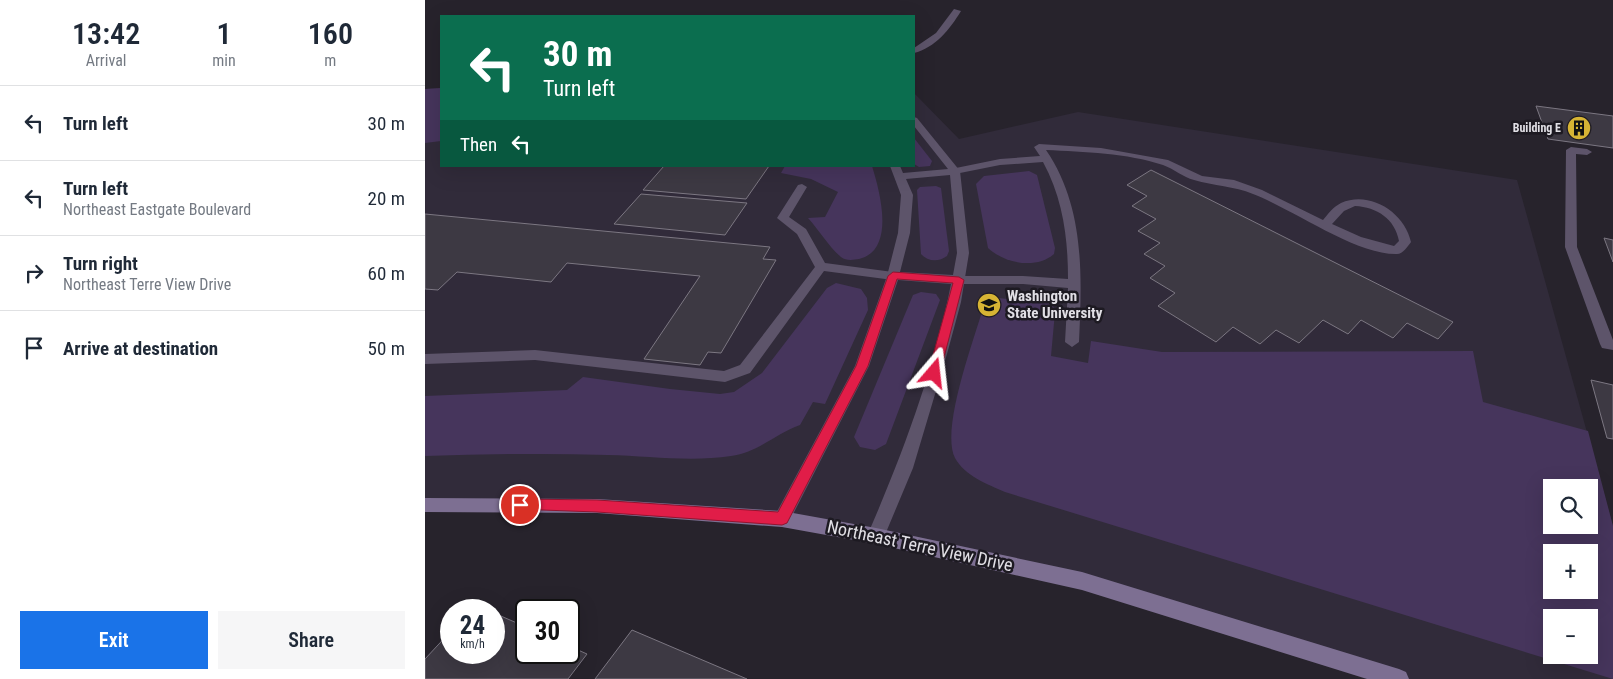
<!DOCTYPE html>
<meta charset="utf-8">
<style>
body{margin:0;font-family:"Roboto Condensed",sans-serif;background:#f6f6f7;color:#1f2937;height:100vh;display:flex;flex-direction:column;font-size:19px;white-space:nowrap}
*{box-sizing:border-box;margin:0}
p{font-size:16px;color:#747a83}
.icon{flex:none;width:28px;height:28px;fill:none;stroke:currentColor;stroke-width:2;stroke-linecap:round;stroke-linejoin:round}
.map{position:relative;flex:1;overflow:hidden}
.drawer{display:flex;flex-direction:column;background:#fff;width:425px}
.drawer>*{flex:none}
.banner{position:absolute;left:15px;top:15px;width:475px;height:152px;border-radius:0px;box-shadow:0 5px 20px #0002;background:#0b6e4f;color:#fff;overflow:hidden}
.buttons{position:absolute;left:1118px;top:479px;display:grid;gap:10px}
.buttons a{display:grid;place-items:center;width:55px;height:55px;border-radius:0px;background:#fff;box-shadow:0 5px 20px #0002;font-size:25px}
.speed{position:absolute;left:15px;top:599px;display:flex;gap:10px;font-size:25px;font-weight:700;text-align:center}
.speed>*{display:grid;place-content:center;width:65px;height:65px;border-radius:50%;background:#fff;box-shadow:0 5px 20px #0002;line-height:1}
.speed small{font-size:12px;font-weight:400}
.speed .limit{border:2px solid #111;border-radius:8px;background:#fff;color:#111}
.pin{position:absolute;display:grid;place-items:center;width:42px;height:42px;color:#fff;margin:-21px;border:2px solid #fff;border-radius:50%;box-shadow:0 1px 5px #0007}
.me{position:absolute;width:55px;margin:-28px;rotate:17deg;stroke-linejoin:round;filter:drop-shadow(0 0 4px #0008)}
.turn{display:flex;align-items:center;gap:18px;height:105px;padding:0 20px;font-size:22px}
.turn .icon{width:65px;height:65px;stroke-width:2.5}
.turn b{display:block;font-size:35px;line-height:42px}
.then{display:flex;align-items:center;height:48px;padding:0 20px;background:#0003;gap:10px;font-size:19px}
.eta{display:flex;justify-content:space-evenly;align-items:center;height:85px;text-align:center}
.eta b{font-size:30px;font-weight:600;line-height:35px}
.button{display:flex;gap:10px;margin-top:auto;padding:10px 20px}
.button a{flex:1;height:58px;border-radius:0px;background:#1a73e8;color:#fff;font-size:20px;font-weight:600;line-height:58px;text-align:center}
.button a+a{background:#f6f6f7;color:#1f2937}
ul{padding:0;list-style:none}
li{display:flex;align-items:center;gap:15px;height:75px;padding:0 20px;border-top:1px solid #e0e1e3}
li div{flex:1}
li b{display:block;font-size:19px}
li em{font-style:normal}
main{display:flex;flex:1;min-height:0}
.map>svg:first-child{display:block}
</style>
<main>
<section class="drawer">
<div class="eta">
<div><b>13:42</b><p>Arrival</p></div>
<div><b>1</b><p>min</p></div>
<div><b>160</b><p>m</p></div>
</div>
<ul>
<li><svg class="icon" aria-label="left" viewBox="0 0 24 24"><path d="M17 20v-9H6M10 6l-5 5 5 5"/></svg><div><b>Turn left</b></div><em>30 m</em></li>
<li><svg class="icon" aria-label="left" viewBox="0 0 24 24"><path d="M17 20v-9H6M10 6l-5 5 5 5"/></svg><div><b>Turn left</b><p>Northeast Eastgate Boulevard</p></div><em>20 m</em></li>
<li><svg class="icon" aria-label="right" viewBox="0 0 24 24"><path d="M7 20v-9h11M14 6l5 5-5 5"/></svg><div><b>Turn right</b><p>Northeast Terre View Drive</p></div><em>60 m</em></li>
<li><svg class="icon" aria-label="arrive" viewBox="0 0 24 24"><path d="M6 21V4h12l-3 4 3 4H6"/></svg><div><b>Arrive at destination</b></div><em>50 m</em></li>
</ul>
<div class="button"><a>Exit</a><a>Share</a></div>
</section>
<div class="map">
<svg width="1188" height="679" viewBox="0 0 1188 679">
<rect width="100%" height="100%" fill="#27232c"/>
<path fill="#312b3a" fill-rule="evenodd" d="M16 88V166H489V93L534 139 653 112 1092 180 1188 526V679H974L773 616 357 519 0 505V89ZM1126 488H1164V525H1126ZM1126 552H1164V590H1126ZM1126 618H1164V655H1126Z"/>
<g fill="#46355c" fill-rule="evenodd">
<path d="M16 88V141L0 143V89Z"/>
<path d="M489 138 507 161 505 166 494 167 489 164Z"/>
<path d="M360 166H447C455 192 471 250 434 259 428 260 421 261 416 257 404 247 394 230 383 218L400 217 413 192 386 179 356 173Z"/>
<path d="M604 171 612 175 630 248 629 254C611 270 579 263 563 248L551 184 559 176Z"/>
<path d="M511 186 516 188 524 251 522 256C514 262 503 262 496 254L492 190 495 187Z"/>
<path d="M411 283 436 289 442 298 443 310 400 404 388 402 375 425C350 434 332 453 306 456 266 462 223 456 183 455 122 453 61 454 0 456V396L142 390 158 377 245 389 295 394 309 392 337 373 402 288Z"/>
<path d="M496 292 511 294 515 300 461 444 450 450 435 447 429 437 488 295Z"/>
<path d="M573 298 625 303 629 307 630 312 626 356 663 363 666 341 737 352 1048 351 1058 402 1163 431 1188 526V679L580 492C562 484 540 476 530 458 515 429 550 337 559 305L571 304ZM1126 488H1164V525H1126ZM1164 552V590H1126V552ZM1126 618H1164V655H1126Z"/>
</g>
<g fill="#3d3943" stroke="#7c7782">
<path d="M1111 106 1188 116V148L1123 139Z"/>
<path d="M239 166H344L321 199 218 190Z"/>
<path d="M726 170 1028 322 1013 339 982 323 968 338 936 320 923 334 898 320 874 343 851 330 835 344 808 327 791 342 733 306 750 293 725 278 740 266 719 254 735 243 713 231 731 219 707 206 722 196 702 185Z"/>
<path d="M216 194 322 203 300 235 189 224Z"/>
<path d="M0 214 345 247 338 259 351 260 296 353 283 352 275 365 219 359 275 276 142 263 126 282 32 272 13 290 0 289Z"/>
<path d="M1179 238 1188 240V262Z"/>
<path d="M1166 380 1188 385V439L1182 438Z"/>
<path d="M69 613 101 627V652H144V646L162 654 143 679H0V659L26 631V652H69Z"/>
<path d="M207 630 322 679H170Z"/>
</g>
<g fill="none" stroke-linecap="round" stroke-linejoin="round">
<g fill="#5d546a" fill-rule="evenodd">
<path d="M614 144 676 148 743 160 777 176 809 180 837 190 898 220C903 214 908 207 916 203 945 190 980 213 986 242 983 246 978 254 972 254 931 255 868 209 828 194 809 186 789 186 769 180 758 177 749 169 738 165 702 153 659 152 621 150 660 207 657 276 654 342L647 347 640 342 643 288 598 284H534L528 280 534 276H598L643 279C643 238 638 199 618 162L575 165 530 174 525 171 526 169 575 159 615 156 609 147ZM930 206C952 207 970 219 974 241L969 246 936 237 907 224 919 211Z"/>
<path d="M1146 147 1162 149 1167 152 1162 155 1151 154 1152 247 1188 340V350L1177 348 1175 344 1140 247 1141 150Z"/>
<path d="M377 184 382 187 364 217 381 229 400 263 468 272 474 276 468 280 399 271 325 373 300 382 110 360 0 364V354L110 350 299 371 315 365 390 267 372 234 352 218 373 185Z"/>
</g>
<g fill="#5d546a" fill-rule="evenodd">
<path d="M529 9 536 11C525 29 510 48 489 53V48L511 33Z"/>
<path d="M489 117 492 118 535 171 544 253 536 302 522 354 488 468 457 542 451 544 445 542 442 536C477 456 509 370 526 284L473 280 444 366 363 524 357 527 351 524 348 519 430 366 462 276 473 233 476 195 465 166H475L478 173 523 169 489 126ZM525 175 532 253 528 275 475 272 485 233 488 195 481 179Z"/>
</g>
<path fill="#7d6f92" fill-rule="evenodd" d="M0 498 172 499 357 511 451 528 657 572 974 669 981 672 984 679H942L657 590 451 544 357 527 172 513 0 512Z"/>
</g>
<path fill="#e11d48" stroke="#92132f" d="M468 272 534 277 539 280 515 373 509 378 503 373 528 283 472 279 443 366 362 523 357 525 172 512 90 509 88 505 90 500 95 499 172 500 353 512 431 366 463 276Z"/>
<defs>
<g id="building-disc" transform="scale(1.25)"><circle r="9.5" fill="#d7b434" stroke="#1d1a22"/><path d="M-4-6H4V6H1V3H-1V6H-4ZM-2.5-4.3h1.7v1.8h-1.7ZM.8-4.3h1.7v1.8H.8ZM-2.5-1h1.7V.8h-1.7ZM.8-1h1.7V.8H.8Z" fill="#111"/></g>
<g id="university-disc" transform="scale(1.25)"><circle r="9.5" fill="#d7b434" stroke="#1d1a22"/><path d="M0-5L7-2L0 1L-7-2ZM-4 1L0 2.5L4 1V4Q0 6-4 4Z" fill="#111"/></g>
</defs>
<g fill-rule="evenodd">
<use href="#building-disc" x="1154" y="128"/>
<use href="#university-disc" x="564" y="305"/>
</g>
<g text-anchor="middle" stroke-width="5" stroke-linejoin="round" paint-order="stroke">
<g font-size="12" font-weight="bold" fill="#e1dfe5" stroke="#1d1a22" text-anchor="end">
<text x="1136" y="132">Building E</text>
</g>
<g font-size="15" font-weight="bold" fill="#e1dfe5" stroke="#1d1a22" text-anchor="start">
<text x="582" y="301">Washington<tspan x="582" dy="17">State University</tspan></text>
</g>
<g font-size="18" fill="#e1dfe5" stroke="#1d1a22">
<text transform="translate(495 546) rotate(12)" y="6">Northeast Terre View Drive</text>
</g>
</g>
</svg>
<div class="buttons">
<a><svg class="icon" aria-label="search" viewBox="0 0 24 24"><circle cx="10" cy="10" r="6"/><path d="M15 15l6 6"/></svg></a>
<a>+</a>
<a>−</a>
</div>
<div class="speed"><div>24<small>km/h</small></div><div class="limit">30</div></div>
<div class="pin" style="left:95px;top:505px;background:#d93025"><svg class="icon" aria-label="arrive" viewBox="0 0 24 24"><path d="M6 21V4h12l-3 4 3 4H6"/></svg></div>
<svg class="me" style="left:509px;top:373px" viewBox="-20 -20 40 40"><path d="M0-17L14 15 0 8-14 15z" fill="#e11d48" stroke="#fff" stroke-width="4"/></svg>
<div class="banner">
<div class="turn"><svg class="icon" aria-label="left" viewBox="0 0 24 24"><path d="M17 20v-9H6M10 6l-5 5 5 5"/></svg><div><b>30 m</b>Turn left</div></div>
<div class="then">Then<svg class="icon" aria-label="left" viewBox="0 0 24 24"><path d="M17 20v-9H6M10 6l-5 5 5 5"/></svg></div>
</div>
</div>
</main>
